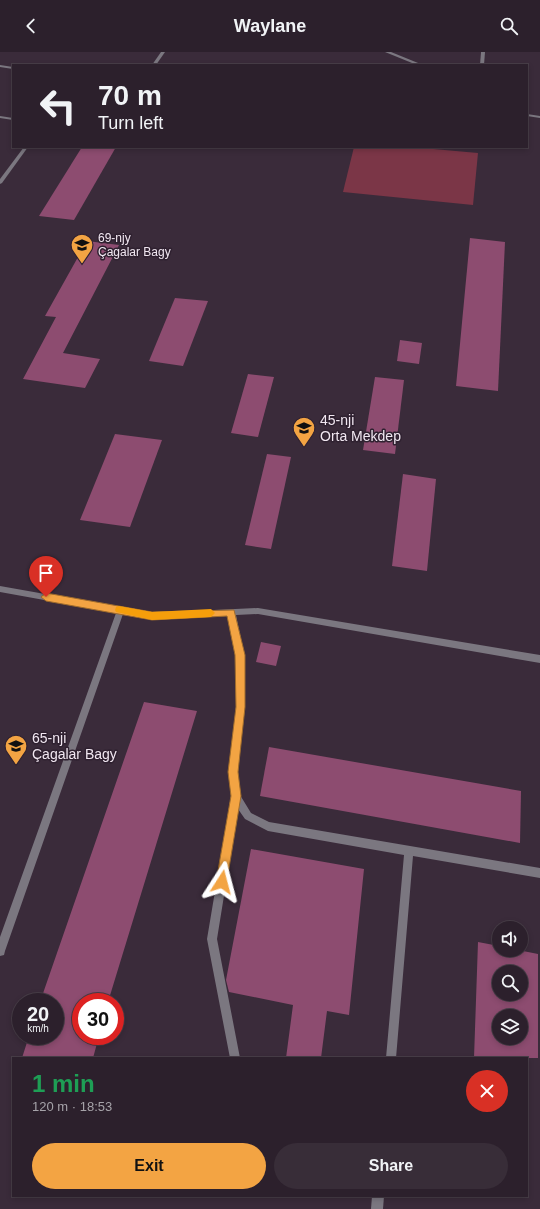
<!DOCTYPE html>
<meta charset="utf-8">
<style>
body{margin:0;font-family:Helvetica,sans-serif;background:#382d38;color:#f1f3f6;height:100vh;display:flex;flex-direction:column;font-size:15px;white-space:nowrap}
*{box-sizing:border-box;margin:0}
p{font-size:13px;color:#a6a3a9}
.icon{flex:none;width:22px;height:22px;fill:none;stroke:currentColor;stroke-width:2;stroke-linecap:round;stroke-linejoin:round}
.map{position:relative;flex:1;overflow:hidden}
.panel{position:absolute;left:12px;top:1005px;width:516px;height:140px;display:flex;flex-direction:column;background:#2c202c;border-radius:0px;box-shadow:0 2px 6px #0003,0 0 0 1px #483e48}
.panel>*{flex:none}
.top-card{position:absolute;left:12px;top:12px;width:516px;height:84px;border-radius:0px;box-shadow:0 2px 6px #0003,0 0 0 1px #483e48;background:#2c202c;color:#f1f3f6;overflow:hidden}
.fabs{position:absolute;left:492px;top:869px;display:grid;gap:8px}
.fabs a{display:grid;place-items:center;width:36px;height:36px;border-radius:50%;background:#2c202c;box-shadow:0 2px 6px #0003,0 0 0 1px #483e48;font-size:20px}
.speed{position:absolute;left:12px;top:941px;display:flex;gap:8px;font-size:20px;font-weight:700;text-align:center}
.speed>*{display:grid;place-content:center;width:52px;height:52px;border-radius:50%;background:#2c202c;box-shadow:0 2px 6px #0003,0 0 0 1px #483e48;line-height:1}
.speed small{font-size:10px;font-weight:400}
.speed .limit{border:6px solid #d22;background:#fff;color:#111}
.pin{position:absolute;display:grid;place-items:center;width:34px;height:34px;color:#fff;margin:-41px -17px;border-radius:50% 50% 50% 0;rotate:-45deg;box-shadow:0 0 4px #0007}
.pin .icon{rotate:45deg}
.me{position:absolute;width:44px;margin:-22px;rotate:9deg;stroke-linejoin:round;filter:drop-shadow(0 0 3px #0008)}
.turn{display:flex;align-items:center;gap:14px;height:84px;padding:0 20px;font-size:18px}
.turn .icon{width:52px;height:52px;stroke-width:2.5}
.turn b{display:block;font-size:28px;line-height:34px}
.round{display:grid;place-items:center;flex:none;width:42px;height:42px;border-radius:21px;background:#382d38}
.summary{display:flex;align-items:center;justify-content:space-between;height:68px;padding:0 20px}
h1{font-size:24px;font-weight:700;line-height:30px;color:#1e9e55}
.cta{display:flex;gap:8px;margin-top:auto;padding:8px 20px}
.cta a{flex:1;height:46px;border-radius:24px;background:#f3a443;color:#111;font-size:16px;font-weight:700;line-height:46px;text-align:center}
.cta a+a{background:#382d38;color:#f1f3f6}
header{display:flex;justify-content:space-between;align-items:center;height:52px;padding:0 20px;background:#2c202c;font-size:18px;font-weight:700}
.map>svg:first-child{display:block}
</style>
<header><svg class="icon" aria-label="back" viewBox="0 0 24 24"><path d="M15 5l-7 7 7 7"/></svg>Waylane<svg class="icon" aria-label="search" viewBox="0 0 24 24"><circle cx="10" cy="10" r="6"/><path d="M15 15l6 6"/></svg></header>
<div class="map">
<svg width="540" height="1157" viewBox="0 0 540 1157">
<rect width="100%" height="100%" fill="#3a2b3a"/>
<path fill="#7b3647" d="M354 95H411L478 101 473 153 343 140Z"/>
<g fill="#8d4c70" fill-rule="evenodd">
<path d="M82 95H116L74 168 39 164Z"/>
<path d="M470 186 505 190 498 339 456 334Z"/>
<path d="M87 189 119 193 63 301 100 307 85 336 23 327 56 265 45 264Z"/>
<path d="M175 246 208 249 183 314 149 309Z"/>
<path d="M400 288 422 291 419 312 397 309Z"/>
<path d="M248 322 274 325 258 385 231 381Z"/>
<path d="M375 325 404 328 395 402 363 398Z"/>
<path d="M115 382 162 388 130 475 80 468Z"/>
<path d="M267 402 291 405 271 497 245 493Z"/>
<path d="M403 422 436 427 427 519 392 514Z"/>
<path d="M261 590 281 594 276 614 256 610Z"/>
<path d="M144 650 197 659 108 950H81V984H99L93 1006H22L29 984H55V950H40Z"/>
<path d="M269 695 521 739 520 791 260 744Z"/>
<path d="M251 797 364 817 349 963 327 959 321 1006H286L293 953 229 940 226 928Z"/>
<path d="M478 890 499 894V898H518L538 902V1006H474ZM499 920H521V942H499ZM499 964H521V986H499Z"/>
</g>
<g fill="none" stroke-linecap="round" stroke-linejoin="round">
<g fill="#7b7780" fill-rule="evenodd">
<path d="M161 0H165L156 13H152Z"/>
<path d="M385 0H391L423 13H417Z"/>
<path d="M481 0H485L484 13H480Z"/>
</g>
<g fill="#7b7780" fill-rule="evenodd">
<path d="M0 13 13 15V17L0 15Z"/>
<path d="M527 62 540 64V66L527 64Z"/>
<path d="M0 64 13 66V68L0 66Z"/>
<path d="M24 95H28L2 131 0 132V127Z"/>
<path d="M0 534 152 561 258 556 540 603V611L258 562 236 563 244 603V655L237 720 240 743 251 761 269 770 540 816V826L413 804 396 1006H386L404 803 268 779 245 767 238 757 217 887 240 1006H230L207 887 231 744 229 720 236 655V603L228 564 152 567 123 562 5 899 4 903 0 904V885L116 561 0 540Z"/>
<path d="M372 1144H384L383 1157H371Z"/>
</g>
</g>
<path fill="#f3a443" stroke="#9e6b2c" d="M46 541 152 560 234 558 245 603V655L238 720 241 744 226 834 222 836 218 834 216 830 231 744 228 720 236 655 235 603 227 564 152 568 46 549 41 545Z"/>
<path fill="#f59e0b" d="M119 554 152 560 211 557 215 561 211 565 152 568 116 560 115 558 116 555Z"/>
<defs>
<g id="school-pin" transform="scale(1.15)"><path d="M0 17L-7.5 6A9.5 9.5 0 1 1 7.5 6Z" fill="#f3a443" stroke="#2f2130"/><path d="M0-5L7-2L0 1L-7-2ZM-4 1L0 2.5L4 1V4Q0 6-4 4Z" fill="#111"/></g>
</defs>
<g fill-rule="evenodd">
<use href="#school-pin" x="82" y="193"/>
<use href="#school-pin" x="304" y="376"/>
<use href="#school-pin" x="16" y="694"/>
</g>
<g text-anchor="middle" stroke-width="3" stroke-linejoin="round" paint-order="stroke">
<g font-size="12" fill="#f1e7f1" stroke="#2f2130" text-anchor="start">
<text x="98" y="190">69-njy<tspan x="98" dy="14">Çagalar Bagy</tspan></text>
</g>
<g font-size="14" fill="#f1e7f1" stroke="#2f2130" text-anchor="start">
<text x="320" y="373">45-nji<tspan x="320" dy="16">Orta Mekdep</tspan></text>
<text x="32" y="691">65-nji<tspan x="32" dy="16">Çagalar Bagy</tspan></text>
</g>
</g>
</svg>
<div class="fabs">
<a><svg class="icon" aria-label="sound" viewBox="0 0 24 24"><path d="M4 9h4l5-4v14l-5-4H4zM17 9q2 3 0 6"/></svg></a>
<a><svg class="icon" aria-label="search" viewBox="0 0 24 24"><circle cx="10" cy="10" r="6"/><path d="M15 15l6 6"/></svg></a>
<a><svg class="icon" aria-label="layers" viewBox="0 0 24 24"><path d="M12 4l9 5-9 5-9-5zM3 14l9 5 9-5"/></svg></a>
</div>
<div class="speed"><div>20<small>km/h</small></div><div class="limit">30</div></div>
<div class="pin" style="left:46px;top:545px;background:#d93025"><svg class="icon" aria-label="arrive" viewBox="0 0 24 24"><path d="M6 21V4h12l-3 4 3 4H6"/></svg></div>
<svg class="me" style="left:222px;top:830px" viewBox="-20 -20 40 40"><path d="M0-17L14 15 0 8-14 15z" fill="#f3a443" stroke="#fff" stroke-width="4"/></svg>
<div class="top-card">
<div class="turn"><svg class="icon" aria-label="left" viewBox="0 0 24 24"><path d="M17 20v-9H6M10 6l-5 5 5 5"/></svg><div><b>70 m</b>Turn left</div></div>
</div>
<section class="panel">
<div class="summary"><div><h1>1 min</h1><p>120 m · 18:53</p></div><a class="round" style="background:#d93025;color:#fff"><svg class="icon" aria-label="close" viewBox="0 0 24 24"><path d="M6 6l12 12M18 6L6 18"/></svg></a></div>
<div class="cta"><a>Exit</a><a>Share</a></div>
</section>
</div>
